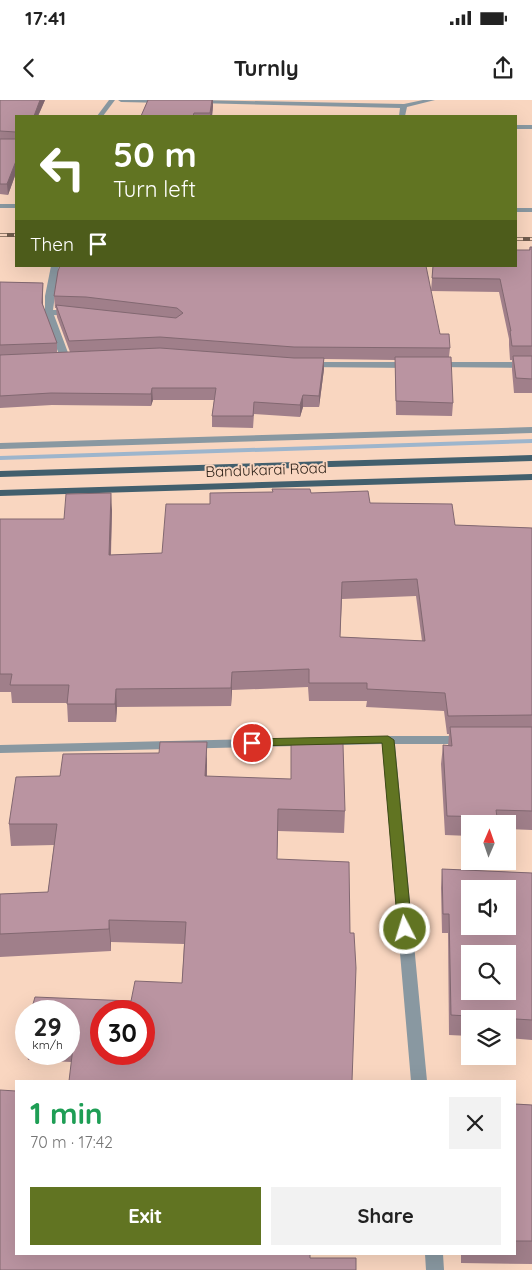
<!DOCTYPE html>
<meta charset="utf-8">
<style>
body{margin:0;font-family:Quicksand,sans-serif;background:#f2f2f2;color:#222;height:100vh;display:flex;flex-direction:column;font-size:19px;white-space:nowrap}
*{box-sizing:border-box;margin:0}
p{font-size:16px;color:#767676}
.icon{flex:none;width:28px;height:28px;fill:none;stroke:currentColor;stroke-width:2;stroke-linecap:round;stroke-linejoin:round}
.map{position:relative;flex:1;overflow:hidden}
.drawer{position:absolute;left:15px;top:980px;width:501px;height:175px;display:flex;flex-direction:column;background:#fff;border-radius:0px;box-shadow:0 5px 20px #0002}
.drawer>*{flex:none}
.top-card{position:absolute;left:15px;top:15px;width:502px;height:152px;border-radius:0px;box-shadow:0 5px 20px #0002;background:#617422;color:#fff;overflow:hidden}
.needle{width:32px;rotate:2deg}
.buttons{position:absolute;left:461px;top:715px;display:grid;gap:10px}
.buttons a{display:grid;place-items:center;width:55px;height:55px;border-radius:0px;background:#fff;box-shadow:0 5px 20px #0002;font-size:25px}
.speed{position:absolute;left:15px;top:900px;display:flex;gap:10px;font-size:25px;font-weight:700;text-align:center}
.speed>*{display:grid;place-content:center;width:65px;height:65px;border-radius:50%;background:#fff;box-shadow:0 5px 20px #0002;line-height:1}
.speed small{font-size:12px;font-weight:400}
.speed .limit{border:8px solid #d22;background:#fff;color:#111}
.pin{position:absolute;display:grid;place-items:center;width:42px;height:42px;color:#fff;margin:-21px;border:2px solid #fff;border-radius:50%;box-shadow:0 1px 5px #0007}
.me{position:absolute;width:55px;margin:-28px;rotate:355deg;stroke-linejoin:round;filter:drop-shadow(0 0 4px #0008)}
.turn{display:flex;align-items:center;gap:18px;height:105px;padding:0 15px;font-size:22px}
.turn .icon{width:65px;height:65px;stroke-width:2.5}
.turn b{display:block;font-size:35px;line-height:42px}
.then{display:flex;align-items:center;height:48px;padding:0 15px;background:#0003;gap:10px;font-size:19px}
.round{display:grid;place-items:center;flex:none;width:52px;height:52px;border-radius:0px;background:#f2f2f2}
.overview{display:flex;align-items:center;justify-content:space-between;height:85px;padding:0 15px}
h1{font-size:30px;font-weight:700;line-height:38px;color:#1e9e55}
.primary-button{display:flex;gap:10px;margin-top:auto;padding:10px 15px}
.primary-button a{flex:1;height:58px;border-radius:0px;background:#617422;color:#fff;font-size:20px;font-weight:700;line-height:58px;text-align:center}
.primary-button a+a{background:#f2f2f2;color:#222}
.status{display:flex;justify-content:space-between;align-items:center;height:35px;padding:0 25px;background:#fff;direction:ltr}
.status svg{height:14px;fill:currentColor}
header{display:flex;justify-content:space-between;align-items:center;height:65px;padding:0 15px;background:#fff;font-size:22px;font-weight:700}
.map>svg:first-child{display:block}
</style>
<div class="status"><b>17:41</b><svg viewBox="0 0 49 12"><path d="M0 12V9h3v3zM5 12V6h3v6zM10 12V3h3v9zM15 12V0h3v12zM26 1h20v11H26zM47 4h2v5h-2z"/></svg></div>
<header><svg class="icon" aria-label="back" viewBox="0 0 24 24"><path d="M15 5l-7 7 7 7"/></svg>Turnly<svg class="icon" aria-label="share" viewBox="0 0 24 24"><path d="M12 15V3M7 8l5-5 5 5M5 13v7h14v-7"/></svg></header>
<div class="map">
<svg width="532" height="1170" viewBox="0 0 532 1170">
<rect width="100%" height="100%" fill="#f9d6c0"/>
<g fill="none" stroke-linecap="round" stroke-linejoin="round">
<path fill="#9db5cc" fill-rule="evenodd" d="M532 339V343L0 360V356Z"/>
<g fill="#8998a1" fill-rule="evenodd">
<path d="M109 0H115L103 16H97Z"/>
<path d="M118 0H169V1L166 3 121 2Z"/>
<path d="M198 0 404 4 423 0H435L407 7 405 16H399L400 8 196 3V1Z"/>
<rect x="516" y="25" width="16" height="4"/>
<rect x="0" y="104" width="16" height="4"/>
<rect x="516" y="108" width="16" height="4"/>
<path d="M51 166H59L53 210H71L75 213 71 216 54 215 70 258 65 261 60 258 45 213V196Z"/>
<path d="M307 262H412L417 265 412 268 304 267V263Z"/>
<path d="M435 262H532V268L432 267 430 265Z"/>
<path d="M532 327V333L0 349V343Z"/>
<path d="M388 636H465L472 640 465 644H395L427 981H411L382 644 0 653V645Z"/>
<path d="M425 1154H443L444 1170H426Z"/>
</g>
<g fill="#425f6d" fill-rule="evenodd">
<path d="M532 355V361L0 377V371Z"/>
<path d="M532 374V380L0 396V390Z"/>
</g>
<g stroke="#705c4e" stroke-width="4">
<g id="rail">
<path d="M0 135H16"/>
<path d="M516 139H532"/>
</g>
</g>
<use href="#rail" stroke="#f9d6c0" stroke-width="2.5" stroke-dasharray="7" stroke-linecap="butt"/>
</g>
<g fill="#a07f8a" fill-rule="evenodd">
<path d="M0 0H45L38 16H16V73L8 95 0 94Z"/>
<path d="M148 0H213V6L212 16H141Z"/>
<path d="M530 147H532V293H514L512 270V260H510L509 245V239L499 192 431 191 433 166 529 150Z"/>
<path d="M58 171 440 234 450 248 449 257 453 303 452 316 396 315 395 260 324 259V269L319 307H303L300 317 254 314 253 328 212 327V316L214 300H153L151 306 52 305 0 308V182L43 183V206L57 243V252H70L57 217 56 208H55L54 196Z"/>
<path d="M311 393 370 403 455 425 532 428V730L508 729V724H470V736L445 735 441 664 443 645 448 646 449 634H447L444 611 366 607 367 601H309L308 587 232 590 231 606 117 607 116 622H68L67 603H12L11 592H0V419H64L112 410 111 455 162 453 210 404ZM416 496 422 541 340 537 342 499Z"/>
<path d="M207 664V676L345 711 344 733 278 731 277 759 350 833 71 962 28 960 27 954H69V911L131 901 182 883 184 844 111 842V851L0 857V794L48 792 54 745 11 746 9 724 60 676Z"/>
<path d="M442 769 532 773V940L508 938V919H470V936L449 935 448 833H442L441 788Z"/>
<path d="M515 1004 532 1005V1164L461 1163V1154H515Z"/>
</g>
<g fill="#826871">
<path d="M40 0H45L38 16H34Z"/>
<path d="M212 0H213V6L212 16H210Z"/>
<path d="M16 61V73L8 95 7 84Z"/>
<path d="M43 183V214L42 203Z"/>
<path d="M324 258V269L319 307V296Z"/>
<path d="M152 288 153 300 151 306V294Z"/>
<path d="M303 295V307L300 317V305Z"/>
<path d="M111 393 112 410 110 472 109 455Z"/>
<path d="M232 572V590L231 606V588Z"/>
<path d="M116 589 117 607 116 622 115 604Z"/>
<path d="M207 642V664L206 697 205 676Z"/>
<path d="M109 820 111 842V851L109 829Z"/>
</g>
<g fill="#ba94a1" stroke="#826871" fill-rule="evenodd">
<path d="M0 0H40L34 16H16V32L0 31Z"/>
<path d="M148 0H212L210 13H194L193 16H141Z"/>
<path d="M16 38V61L7 84H0V39H15Z"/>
<path d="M530 147H532V246H512L510 231H511L500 179 432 178 433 166H516V150H530Z"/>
<path d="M60 166H426L440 234H449L450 248 294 247 160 237 69 241 56 205 176 218 183 213 177 208 86 197 54 196 58 171Z"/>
<path d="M0 182 43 183 42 203 57 243 0 245Z"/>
<path d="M160 248 294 258H324L319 296 303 295 300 305 254 302 253 316H212L216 288H152L151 294 51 293 0 296V255Z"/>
<path d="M513 256H532V279L516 278Z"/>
<path d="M395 257H451L453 303 396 301Z"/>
<path d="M272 389H310L311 393 368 391 370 403 452 404 455 425 532 428V615L448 616 445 593 367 589V583H309V569L232 572 231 588 116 589 115 604H67L69 585H10L12 574H0V419H64L66 394 111 393 109 455 162 453 166 404H210V393L273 392ZM417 479 425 541 340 537 342 482Z"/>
<path d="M450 627H532V711L496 710 497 717 447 716 443 645 452 646Z"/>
<path d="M160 642H207L205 676 291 679V644H343L345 711 278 709 277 759 349 762 350 833H354L356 868 352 981H69L74 939H69V911H31L35 897 131 901 135 881 182 883 186 822 109 820V829L0 834V794L48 792 57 724H9L16 677 60 676 63 654 159 653ZM101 911H144V954H101Z"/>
<path d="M442 769 532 773V920L451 915 449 814H443ZM470 789H508V826H470ZM470 854H508V891H470Z"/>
<path d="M0 990 16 991V1154H310V1158H356V1170H0Z"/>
<path d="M515 1004 532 1005V1141H515Z"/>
</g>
<path fill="#617422" stroke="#3f4b16" d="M388 636 394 640 412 829 410 833H400L398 829 382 643 252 646 246 643 252 639Z"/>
<g text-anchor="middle" stroke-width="4" stroke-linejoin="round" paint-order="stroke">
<g font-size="15" fill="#2a1e15" stroke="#f9d6c0">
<text transform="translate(266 370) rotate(-2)" y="5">Bandukarai Road</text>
</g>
</g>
</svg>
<div class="buttons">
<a><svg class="needle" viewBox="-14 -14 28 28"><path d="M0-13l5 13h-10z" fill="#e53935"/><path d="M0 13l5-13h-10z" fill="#767676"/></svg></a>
<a><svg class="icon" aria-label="sound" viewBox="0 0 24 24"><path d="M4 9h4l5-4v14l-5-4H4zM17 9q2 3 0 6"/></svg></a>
<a><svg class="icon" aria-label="search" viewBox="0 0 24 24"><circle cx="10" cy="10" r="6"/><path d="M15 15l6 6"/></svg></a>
<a><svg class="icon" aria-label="layers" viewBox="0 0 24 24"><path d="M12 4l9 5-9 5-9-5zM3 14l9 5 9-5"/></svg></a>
</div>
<div class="speed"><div>29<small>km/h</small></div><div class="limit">30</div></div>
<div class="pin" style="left:252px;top:643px;background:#d93025"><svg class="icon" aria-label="arrive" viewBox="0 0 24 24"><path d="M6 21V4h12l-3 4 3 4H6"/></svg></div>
<svg class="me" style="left:405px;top:829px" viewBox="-20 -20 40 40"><circle r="17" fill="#617422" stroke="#fff" stroke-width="3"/><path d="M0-11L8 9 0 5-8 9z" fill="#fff"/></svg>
<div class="top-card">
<div class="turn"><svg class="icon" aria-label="left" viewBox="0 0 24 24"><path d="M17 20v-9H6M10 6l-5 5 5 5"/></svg><div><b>50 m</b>Turn left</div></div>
<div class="then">Then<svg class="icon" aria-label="arrive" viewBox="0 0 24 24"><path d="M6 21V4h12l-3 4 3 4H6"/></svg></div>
</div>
<section class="drawer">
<div class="overview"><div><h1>1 min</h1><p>70 m · 17:42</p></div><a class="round"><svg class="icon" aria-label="close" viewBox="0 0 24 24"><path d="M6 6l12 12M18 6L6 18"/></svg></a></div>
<div class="primary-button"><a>Exit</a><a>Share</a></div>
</section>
</div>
